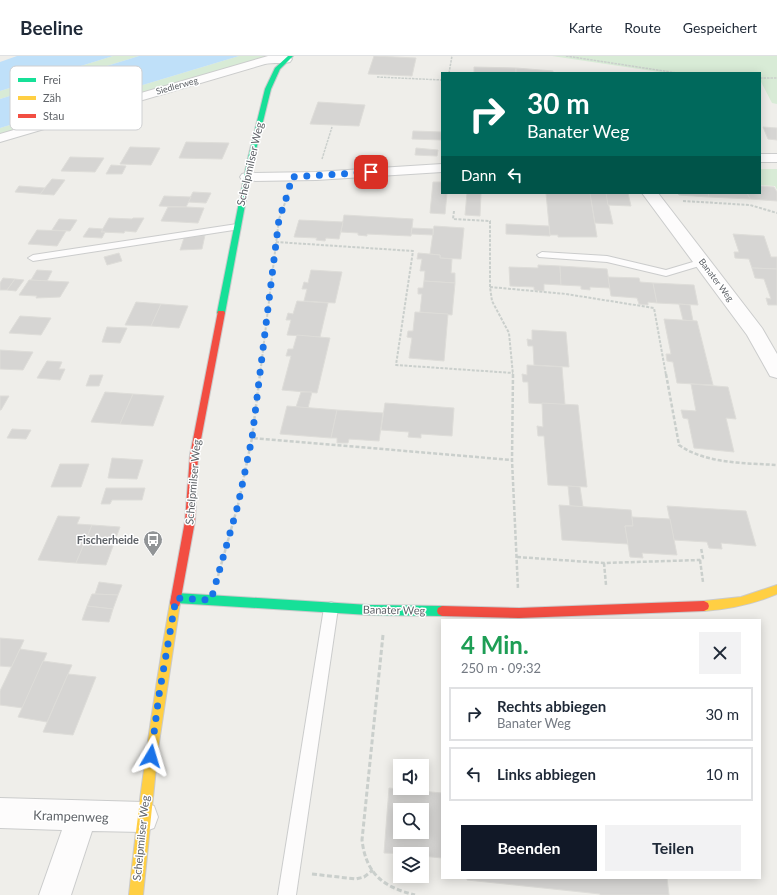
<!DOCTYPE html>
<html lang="de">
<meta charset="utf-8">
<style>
body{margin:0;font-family:Lato,sans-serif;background:#f2f2f3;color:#1f2937;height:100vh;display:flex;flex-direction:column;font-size:15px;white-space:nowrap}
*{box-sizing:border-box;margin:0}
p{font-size:13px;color:#747a83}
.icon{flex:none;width:22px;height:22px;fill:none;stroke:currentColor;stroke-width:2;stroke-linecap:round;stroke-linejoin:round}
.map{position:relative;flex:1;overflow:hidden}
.drawer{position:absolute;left:441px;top:563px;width:320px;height:260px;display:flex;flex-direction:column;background:#fff;border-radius:0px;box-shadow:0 2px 10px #0003}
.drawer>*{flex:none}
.guide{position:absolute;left:441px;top:16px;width:320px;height:122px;border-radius:0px;box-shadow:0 2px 10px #0003;background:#00695c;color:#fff;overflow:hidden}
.tools{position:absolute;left:393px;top:703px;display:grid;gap:8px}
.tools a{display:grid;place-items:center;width:36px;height:36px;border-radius:0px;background:#fff;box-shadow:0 2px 10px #0003;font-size:20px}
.pin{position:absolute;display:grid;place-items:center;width:34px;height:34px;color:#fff;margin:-17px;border-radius:8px;box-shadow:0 2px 6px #0006}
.me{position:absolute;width:44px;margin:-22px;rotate:7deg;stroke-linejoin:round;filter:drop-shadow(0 0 3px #0008)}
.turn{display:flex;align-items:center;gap:14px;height:84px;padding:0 20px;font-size:18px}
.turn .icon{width:52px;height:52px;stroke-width:2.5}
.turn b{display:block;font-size:28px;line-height:34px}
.then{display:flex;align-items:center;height:38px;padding:0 20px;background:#0003;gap:8px;font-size:15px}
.round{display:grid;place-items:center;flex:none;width:42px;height:42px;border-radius:0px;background:#f2f2f3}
.headline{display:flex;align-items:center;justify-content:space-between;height:68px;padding:0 20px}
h1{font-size:24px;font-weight:700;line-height:30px;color:#1e9e55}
.cta{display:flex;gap:8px;margin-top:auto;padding:8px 20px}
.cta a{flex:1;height:46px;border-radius:0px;background:#111827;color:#fff;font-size:16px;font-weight:700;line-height:46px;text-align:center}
.cta a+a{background:#f2f2f3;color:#1f2937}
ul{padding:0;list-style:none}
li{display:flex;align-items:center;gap:12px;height:54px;margin:0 8px 6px;padding:0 12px;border:2px solid #e0e1e3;border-radius:0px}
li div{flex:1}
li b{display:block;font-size:15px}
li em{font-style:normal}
header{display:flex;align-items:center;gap:24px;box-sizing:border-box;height:56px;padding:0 20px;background:#fff;border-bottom:1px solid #e0e1e3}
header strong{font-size:19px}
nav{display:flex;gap:22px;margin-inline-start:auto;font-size:14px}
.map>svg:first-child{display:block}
</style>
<header>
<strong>Beeline</strong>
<nav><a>Karte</a><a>Route</a><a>Gespeichert</a></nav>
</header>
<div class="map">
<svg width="777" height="839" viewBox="0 0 777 839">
<rect width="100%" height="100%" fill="#efeeea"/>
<g fill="#d8ebd6">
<path d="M113 0H139L0 43V35Z"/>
<path d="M239 0H272L0 79V72Z"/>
<path d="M552 0H777V48L772 47 760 24V17H666Z"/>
<path d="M760 113H777V134L775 130 760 129Z"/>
</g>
<g fill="#bfe0f9">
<path d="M17 0H113L0 35V6Z"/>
<path d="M139 0H239L0 72V43Z"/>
</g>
<g fill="#d6d5d3" stroke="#deddd9" fill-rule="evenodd">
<path d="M374 0 416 2 412 20 368 18Z"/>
<path d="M474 11 516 12V17H474Z"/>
<path d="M516 12 553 15V17H516Z"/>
<path d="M318 46 365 49 359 70 310 68Z"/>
<path d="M763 71 777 72V84L768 83Z"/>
<path d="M413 75 441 76 442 84 412 83Z"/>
<path d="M186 86 229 87 222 103 179 102Z"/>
<path d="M130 91 160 92 151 109 120 108Z"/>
<path d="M416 92 438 94 437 100 415 99Z"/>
<path d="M70 101 104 102 95 116 61 115Z"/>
<path d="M111 109 126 110 122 118H106Z"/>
<path d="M52 123 65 124 54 139 40 138Z"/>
<path d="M433 126H442V137H447L445 158 430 157Z"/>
<path d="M19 130 45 132 40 138 15 136Z"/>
<path d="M760 130 774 131 777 136V145L750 143 747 137H760Z"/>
<path d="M193 136 211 137 206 147 188 146Z"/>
<path d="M467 137H481L480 160 465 159Z"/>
<path d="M546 137H590L597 181H558V179H550Z"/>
<path d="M590 137H606L613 168 595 167Z"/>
<path d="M606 137H628L631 150 608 149Z"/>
<path d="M678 137H708L709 141 679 139Z"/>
<path d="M708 137H747L750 143 709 141Z"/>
<path d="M164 140 191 141 186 151 159 150Z"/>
<path d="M168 151H186L204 152 198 167 161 165Z"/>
<path d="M344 159 413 163 411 180 367 178V180L358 179V177L341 176Z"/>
<path d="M109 162 132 163 133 162H144L136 176 125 175 124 177 101 176Z"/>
<path d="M59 163 77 164 70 175 52 174Z"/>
<path d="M299 164 343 166 339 183 326 182 325 185 316 184 317 182 294 181Z"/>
<path d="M506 168 549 170 550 180 506 178Z"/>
<path d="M434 170 464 172 461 203 440 202V199L430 198Z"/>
<path d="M89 172 103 173 101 176H105L102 182 83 181Z"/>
<path d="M412 172 433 173V179L411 178Z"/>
<path d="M37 174 66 175 57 190 28 188Z"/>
<path d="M733 178 764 180 771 201H777V213L752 212 749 203 735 202 734 196H739Z"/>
<path d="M205 179 202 193 180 194 184 182Z"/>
<path d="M119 197 122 205 107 209 104 201Z"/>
<path d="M418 197 440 199V202L452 203 451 217H455V227L424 225 425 215H420L422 203H417Z"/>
<path d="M538 209 560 210 561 229 544 228V235L534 234V231L510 230 509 211 538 212Z"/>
<path d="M560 210 607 213 610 232 590 231V234L581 233V230L561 229Z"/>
<path d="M752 212 777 213V249H768L766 242 771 243 764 223 755 222Z"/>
<path d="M37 214 52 215 47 225 31 224Z"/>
<path d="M311 214 342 216 335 247 304 245 307 233H302L304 226 308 227Z"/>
<path d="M608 221 639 222 640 226 653 227 657 247 648 246V249L639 248 637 242 611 240Z"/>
<path d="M3 222 15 223 7 234H0V227Z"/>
<path d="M15 223 24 224 16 235 7 234Z"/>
<path d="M29 224H31L69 226 60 241 36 242 37 240 19 239Z"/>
<path d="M424 225 455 227 452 259 420 256 422 238H418V232H423Z"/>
<path d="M653 227 694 229 698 249 657 247Z"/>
<path d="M297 245 328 247 320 281 287 279 291 264H286L288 257 293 258Z"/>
<path d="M136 246 161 248 151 270 125 269Z"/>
<path d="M161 248 188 250 179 272 151 270Z"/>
<path d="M679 248 690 249 693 265 683 264Z"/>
<path d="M415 256 448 258 444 305 409 302 412 282 407 281 408 275H413Z"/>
<path d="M20 260 51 262 41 279 9 277Z"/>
<path d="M664 263 697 265 713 329 677 327 673 306 667 305 666 298H671Z"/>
<path d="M107 271 127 272 120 287 102 286Z"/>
<path d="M532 274 566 276 569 311 534 309 533 290H528L527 283 532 284Z"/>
<path d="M297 279 330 282 317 337 282 334 291 300H286L288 293H293Z"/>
<path d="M0 294 33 296 23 314 0 313Z"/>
<path d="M47 305 62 306 59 313H65L60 324 37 322Z"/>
<path d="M527 309 562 311 565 349 529 347 528 326H523L522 318 527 319Z"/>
<path d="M90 319H103L99 330H86Z"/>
<path d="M691 328 728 331 736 363 726 362 734 396 694 392 688 363 683 362 681 354 696 355Z"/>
<path d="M105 336 133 338 120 368 91 366Z"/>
<path d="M301 336H312L308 352 296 351Z"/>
<path d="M133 338 164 340 153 370 120 368Z"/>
<path d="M0 340H9L1 354H0Z"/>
<path d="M385 347 454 352 452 380 421 378V382L408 381 409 376 381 374Z"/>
<path d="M542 347 578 349 587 431 548 429 544 380H538L537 370 543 371Z"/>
<path d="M287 350 337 354 331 382 280 378Z"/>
<path d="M337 354 383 357 379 385 349 383 348 387H337V382H331Z"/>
<path d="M12 373 31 374 26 383 7 382Z"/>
<path d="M112 402 143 404 137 423 108 422Z"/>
<path d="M60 408H89L81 431H51Z"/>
<path d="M568 430 580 431 583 451 570 450Z"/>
<path d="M106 432H145L142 444H112L110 448H101Z"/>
<path d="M559 449 631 454 633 470H625L628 488 562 484Z"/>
<path d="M667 450 746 455 756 490 721 487 722 493 709 492 707 486 674 484Z"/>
<path d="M58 460 80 461 77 468 92 469 76 507 38 504Z"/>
<path d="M632 461 670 463 677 499 642 497 643 502 630 501 625 470H633Z"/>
<path d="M92 469 120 471 106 509 76 507Z"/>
<path d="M99 526 122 529 118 539 95 538Z"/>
<path d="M92 538H95L118 539 113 553 87 550Z"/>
<path d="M87 550 113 553 109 566 82 564Z"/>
<path d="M0 582 24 584 12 611 0 610Z"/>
<path d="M20 593 47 597 23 652 0 649V635Z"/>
<path d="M43 605 72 609 47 666 18 661Z"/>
<path d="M68 618 96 621 73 679 43 676Z"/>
<path d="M389 732 442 737V802L422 800V798L384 797ZM400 754H422V776H400Z"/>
<path d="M467 822H667L669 839H600V838L467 824Z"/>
</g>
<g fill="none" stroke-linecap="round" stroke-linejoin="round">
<g stroke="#cbcccc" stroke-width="2">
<g id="lane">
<path d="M237 168 240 169 241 171 240 173 33 205 28 202 33 199Z"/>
<path d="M542 196 607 200 666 214 703 203 708 206 706 208 666 220 607 206 539 201 537 199Z"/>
<path d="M331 546 336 548 338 552 296 839H278L324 552 326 548Z"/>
</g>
</g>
<g stroke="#cbcccc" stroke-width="2">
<g id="street">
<path d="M268 0H288L292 3 290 6C282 8 274 6 265 8L0 86V78Z"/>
<rect x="760" y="98" width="17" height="8"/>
<path d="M442 108V116L316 124 247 125 242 124 240 121 242 118 247 117 316 116Z"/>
<path d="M642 137H658L762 272 777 298V322L770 320 747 279Z"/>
<path d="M0 742 143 746 154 750 158 761 154 772 143 776 92 775 71 839H39L62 774 0 772Z"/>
</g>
</g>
<g stroke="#cacacb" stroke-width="2">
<g id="fast">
<path d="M288 0H293L280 13 271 33 253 106 225 257 221 259 217 257 247 106 265 33 275 12Z"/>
<path d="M176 537 369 549 442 550 446 552 447 555 446 558 442 560 369 559 176 547 172 545 171 542 172 539Z"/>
</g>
</g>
<g stroke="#cacacb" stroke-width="2">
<g id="slow">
<path d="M777 529V538C753 548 730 553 704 555L700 553 699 550 700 547 704 545 741 541Z"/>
<path d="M175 542 179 544 180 547 158 693 143 839H129C139 741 153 644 170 547L171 544Z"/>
</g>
</g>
<g stroke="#cacacb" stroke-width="2">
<g id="jam">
<path d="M218 255H224L225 257 198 399 195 465 180 547 179 550 175 552 171 550 170 547 185 465 190 399Z"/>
<path d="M704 545 708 547 709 550 708 553 704 555 519 562 442 560 438 558 437 555 438 552 442 550 519 552Z"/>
</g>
</g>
<g stroke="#cacfcc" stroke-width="1.5" stroke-dasharray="2.5 1" stroke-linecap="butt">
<path d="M566 0 677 17"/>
<path d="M449 17 452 0"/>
<path d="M377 21 442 24"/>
<path d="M760 22H777"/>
<path d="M322 103 332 71"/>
<path d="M287 140 288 138"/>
</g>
<g stroke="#cacfcc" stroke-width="2" stroke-dasharray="3 1.5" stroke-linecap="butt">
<path d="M683 145 750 149 777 157"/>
<path d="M454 155 453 163 490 165V231L492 245 509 277 513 319"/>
<path d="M276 186 413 195 396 309 513 317"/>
<path d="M490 231 566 238 654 252 666 319"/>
<path d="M260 319 279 163 288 139"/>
</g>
<g stroke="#cacfcc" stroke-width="2.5" stroke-dasharray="4 2" stroke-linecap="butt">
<path d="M513 318 512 404 518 533"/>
<path d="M666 318 679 389C706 408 745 407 777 409"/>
<path d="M252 382 260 318"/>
<path d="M517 501 604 507 700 504 703 502 701 492"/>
<path d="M700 504 703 526"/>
<path d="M604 507 606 529"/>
<path d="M218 520 238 449 252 382 512 404"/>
</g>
<g stroke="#cacfcc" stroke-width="3" stroke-dasharray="5 2.5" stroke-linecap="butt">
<path d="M383 579 362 784C366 818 383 831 415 839"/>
<path d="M312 818 356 823 364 821 373 814"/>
</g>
<use href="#lane" fill="#fdfcfc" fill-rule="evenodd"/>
<use href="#street" fill="#fdfcfc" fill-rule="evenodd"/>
<use href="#fast" fill="#16e098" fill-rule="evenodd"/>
<use href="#slow" fill="#ffcf43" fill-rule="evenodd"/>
<use href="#jam" fill="#f24e42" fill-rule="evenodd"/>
</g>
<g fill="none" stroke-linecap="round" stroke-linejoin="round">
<path stroke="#1a73e8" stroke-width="7" stroke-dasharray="0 12.6" d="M151 700 159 639 176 542 211 544 238 449 252 382 279 163 289 134 291 121 371 116"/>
</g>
<defs>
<g id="bus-pin" transform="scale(1)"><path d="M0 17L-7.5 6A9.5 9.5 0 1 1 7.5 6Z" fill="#919496" stroke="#fff"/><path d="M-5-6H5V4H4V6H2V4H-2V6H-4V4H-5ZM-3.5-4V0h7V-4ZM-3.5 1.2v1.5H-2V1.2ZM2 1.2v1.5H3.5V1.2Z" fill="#fff"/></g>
</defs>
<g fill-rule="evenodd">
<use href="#bus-pin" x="153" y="484"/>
</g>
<g text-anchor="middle" stroke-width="3" stroke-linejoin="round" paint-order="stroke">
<g font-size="9" fill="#5f6368" stroke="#fff">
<text transform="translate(177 30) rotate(-16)" y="3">Siedlerweg</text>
<text transform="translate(716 224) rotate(53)" y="3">Banater Weg</text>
</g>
<g font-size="11" fill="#5f6368" stroke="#fff">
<text transform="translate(250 108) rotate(-77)" y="4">Schelpmilser Weg</text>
<text transform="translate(193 426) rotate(-85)" y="4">Schelpmilser Weg</text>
<text transform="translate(394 554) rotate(1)" y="4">Banater Weg</text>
<text transform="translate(141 782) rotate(-84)" y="4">Schelpmilser Weg</text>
</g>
<g font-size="11" font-weight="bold" fill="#5f6368" stroke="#fff" text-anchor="end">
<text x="139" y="488">Fischerheide</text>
</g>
<g font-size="13" fill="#5f6368" stroke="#fff">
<text transform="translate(71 760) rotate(2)" y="5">Krampenweg</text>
</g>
</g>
<rect x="10" y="10" width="132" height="64" rx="6" fill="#fff" stroke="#cfd0d2" stroke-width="1"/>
<rect x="18" y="22" width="18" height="4" fill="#16e098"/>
<rect x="18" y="40" width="18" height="4" fill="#ffcf43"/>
<rect x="18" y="58" width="18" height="4" fill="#f24e42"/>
<g font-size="11" fill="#5f6368">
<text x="43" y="28">Frei</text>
<text x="43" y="46">Zäh</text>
<text x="43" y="64">Stau</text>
</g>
</svg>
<div class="tools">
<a><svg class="icon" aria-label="sound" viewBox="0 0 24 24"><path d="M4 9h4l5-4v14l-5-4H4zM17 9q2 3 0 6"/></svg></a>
<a><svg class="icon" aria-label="search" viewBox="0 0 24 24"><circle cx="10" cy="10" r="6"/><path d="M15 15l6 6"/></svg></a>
<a><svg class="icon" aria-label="layers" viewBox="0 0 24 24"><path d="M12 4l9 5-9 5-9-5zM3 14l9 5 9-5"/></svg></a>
</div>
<div class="pin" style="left:371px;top:116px;background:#d93025"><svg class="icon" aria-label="arrive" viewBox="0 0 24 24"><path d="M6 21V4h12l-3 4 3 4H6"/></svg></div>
<svg class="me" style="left:151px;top:700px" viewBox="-20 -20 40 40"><path d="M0-17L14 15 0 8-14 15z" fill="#1a73e8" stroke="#fff" stroke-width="4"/></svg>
<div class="guide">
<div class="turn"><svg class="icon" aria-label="right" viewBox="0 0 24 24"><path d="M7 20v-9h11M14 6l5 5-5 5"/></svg><div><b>30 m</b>Banater Weg</div></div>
<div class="then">Dann<svg class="icon" aria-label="left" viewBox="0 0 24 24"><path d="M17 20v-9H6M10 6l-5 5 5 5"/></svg></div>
</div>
<section class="drawer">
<div class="headline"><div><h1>4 Min.</h1><p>250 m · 09:32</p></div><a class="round"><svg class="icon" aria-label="close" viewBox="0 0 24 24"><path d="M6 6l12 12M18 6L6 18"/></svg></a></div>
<ul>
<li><svg class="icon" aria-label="right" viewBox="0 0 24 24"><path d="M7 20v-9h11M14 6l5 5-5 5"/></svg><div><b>Rechts abbiegen</b><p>Banater Weg</p></div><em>30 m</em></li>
<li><svg class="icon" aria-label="left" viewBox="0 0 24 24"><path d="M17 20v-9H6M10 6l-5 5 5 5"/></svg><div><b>Links abbiegen</b></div><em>10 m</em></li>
</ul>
<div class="cta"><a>Beenden</a><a>Teilen</a></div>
</section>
</div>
